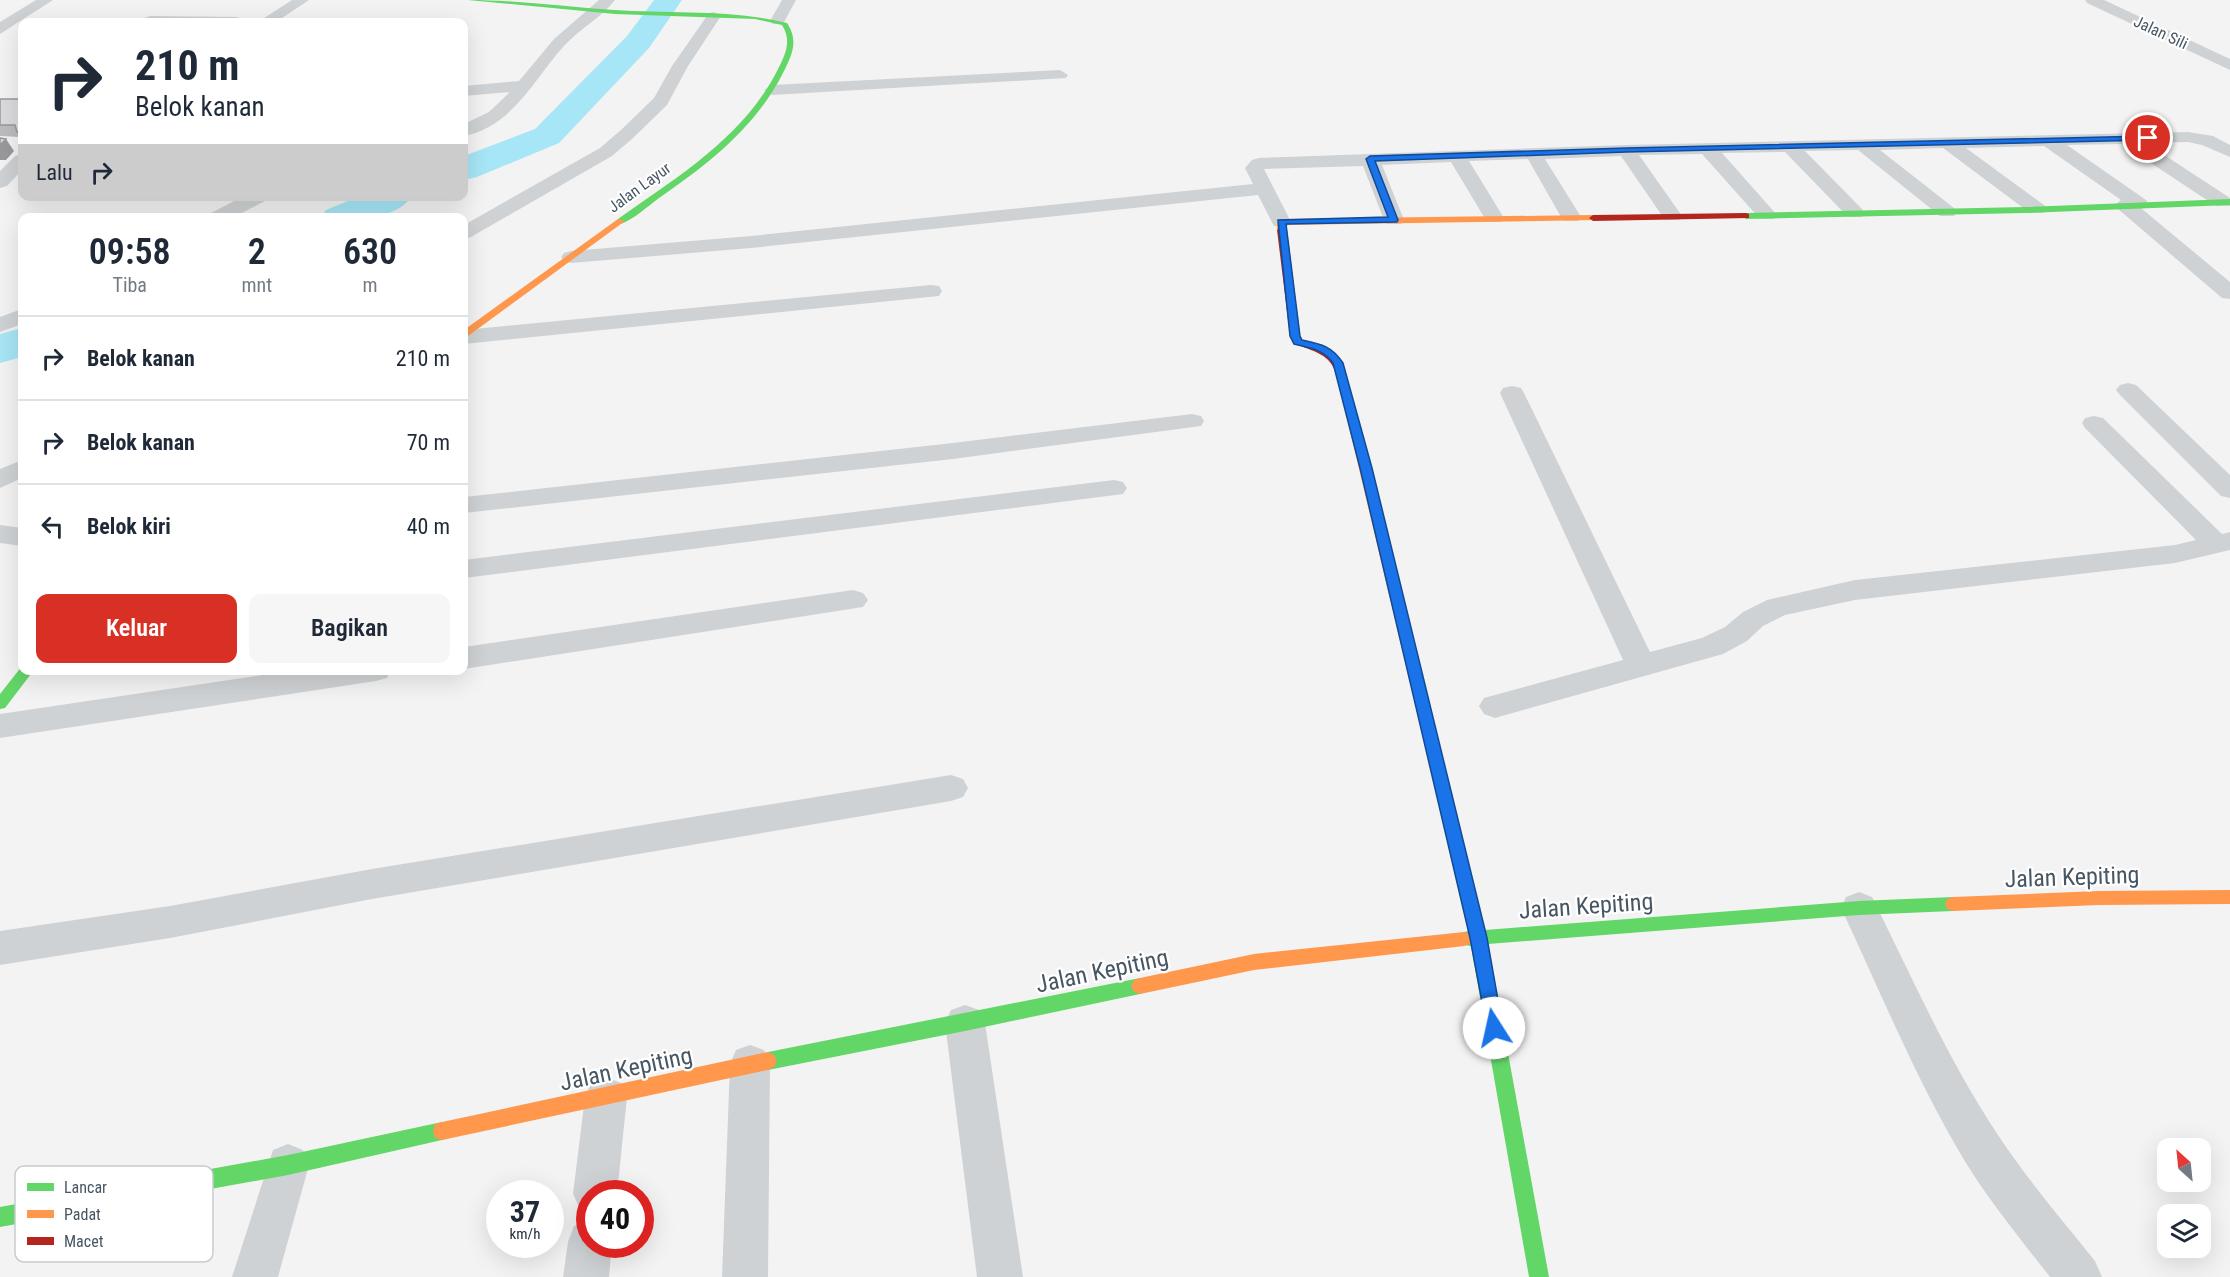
<!DOCTYPE html>
<html lang="id">
<style>
body{margin:0;font-family:"Roboto Condensed",sans-serif;background:#f6f6f7;color:#1f2937;height:100vh;display:flex;flex-direction:column;font-size:22px;white-space:nowrap}
*{box-sizing:border-box;margin:0}
p{font-size:20px;color:#747a83}
.icon{flex:none;width:33px;height:33px;fill:none;stroke:currentColor;stroke-width:2;stroke-linecap:round;stroke-linejoin:round}
.map{position:relative;flex:1;overflow:hidden}
.sheet{position:absolute;left:18px;top:213px;width:450px;height:462px;display:flex;flex-direction:column;background:#fff;border-radius:12px;box-shadow:0 6px 24px #0002}
.sheet>*{flex:none}
.guide{position:absolute;left:18px;top:18px;width:450px;height:183px;border-radius:12px;box-shadow:0 6px 24px #0002;background:#fff;color:#1f2937;overflow:hidden}
.needle{width:39px;rotate:333deg}
.fabs{position:absolute;left:2157px;top:1138px;display:grid;gap:12px}
.fabs a{display:grid;place-items:center;width:54px;height:54px;border-radius:12px;background:#fff;box-shadow:0 6px 24px #0002;font-size:30px}
.speed{position:absolute;left:486px;top:1180px;display:flex;gap:12px;font-size:30px;font-weight:700;text-align:center}
.speed>*{display:grid;place-content:center;width:78px;height:78px;border-radius:50%;background:#fff;box-shadow:0 6px 24px #0002;line-height:1}
.speed small{font-size:15px;font-weight:400}
.speed .limit{border:9px solid #d22;background:#fff;color:#111}
.pin{position:absolute;display:grid;place-items:center;width:51px;height:51px;color:#fff;margin:-26px;border:3px solid #fff;border-radius:50%;box-shadow:0 2px 6px #0007}
.me{position:absolute;width:66px;margin:-33px;rotate:350deg;stroke-linejoin:round;filter:drop-shadow(0 0 4px #0008)}
.turn{display:flex;align-items:center;gap:21px;height:126px;padding:0 18px;font-size:27px}
.turn .icon{width:78px;height:78px;stroke-width:2.5}
.turn b{display:block;font-size:42px;line-height:51px}
.then{display:flex;align-items:center;height:57px;padding:0 18px;background:#0003;gap:12px;font-size:22px}
.eta{display:flex;justify-content:space-evenly;align-items:center;height:102px;text-align:center}
.eta b{font-size:36px;font-weight:600;line-height:42px}
.primary-button{display:flex;gap:12px;margin-top:auto;padding:12px 18px}
.primary-button a{flex:1;height:69px;border-radius:12px;background:#d93025;color:#fff;font-size:24px;font-weight:600;line-height:69px;text-align:center}
.primary-button a+a{background:#f6f6f7;color:#1f2937}
ul{padding:0;list-style:none}
li{display:flex;align-items:center;gap:18px;height:84px;padding:0 18px;border-top:2px solid #e0e1e3}
li div{flex:1}
li b{display:block;font-size:22px}
li em{font-style:normal}
.map>svg:first-child{display:block}
</style>
<div class="map">
<svg width="2230" height="1277" viewBox="0 0 2230 1277">
<rect width="100%" height="100%" fill="#f4f3f3"/>
<g fill="none" stroke-linecap="round" stroke-linejoin="round">
<g fill="#a7e6f6" fill-rule="evenodd">
<path d="M654 0H682L649 48 559 143 477 177 464 180V156L535 129 627 36Z"/>
<path d="M360 196H412C394 223 349 218 321 218L326 210Z"/>
<path d="M22 328V357L0 363V334Z"/>
</g>
<g fill="#cfd2d4" fill-rule="evenodd">
<path d="M36 0H53L0 34V22Z"/>
<path d="M292 0H309L276 22H258Z"/>
<path d="M599 0H615C601 18 579 29 564 46 534 79 512 127 464 136V124L489 112 510 92 464 96V86L519 81 554 39Z"/>
<path d="M782 0H796L783 24H773L770 21Z"/>
<path d="M2085 0H2104L2230 59V70L2087 3Z"/>
<path d="M714 12 721 16 688 66 667 105 633 138 612 156 471 237 464 239V225L600 148 621 130 654 98 672 66 709 13Z"/>
<path d="M150 16 237 17 245 22H144L145 18Z"/>
<path d="M1060 70 1068 75 1066 78 772 95 764 90 772 85Z"/>
<path d="M2188 132 2213 136 2230 145V157L2202 145 2188 142 2146 143 2230 198V206H2216L2122 144 2067 145 2146 200 2149 204 2142 209 2230 282V299L2222 298 2118 209 2115 205 2121 200 2044 146 1966 148 2044 205 2047 209 2044 213H2030L1943 148 1880 150 1954 208 1957 212 1954 216H1940L1858 150 1805 151 1862 209 1865 213 1862 217H1848L1785 152 1722 153 1777 215 1774 219H1760L1702 154 1639 155 1682 216 1679 220H1665L1621 156 1545 159 1581 217 1578 221H1564L1561 217 1528 159 1469 161 1504 218 1501 222H1487L1451 162 1382 165 1404 220 1401 224H1387L1384 220 1363 166 1264 169 1291 222 1288 226H1274L1258 195 751 248 571 263 564 261 561 257 564 253 571 251 751 236 1253 184 1245 168 1252 160 1259 158 1626 145Z"/>
<path d="M22 154V170L7 186 0 188V171L15 156Z"/>
<path d="M244 196H269L267 200 232 218H206L209 214Z"/>
<path d="M931 285 939 286 942 291 939 296 464 344V330Z"/>
<path d="M22 309V324L0 332V317Z"/>
<path d="M2128 383 2136 385 2230 475V498L2221 496 2120 395 2116 390 2120 385Z"/>
<path d="M1512 386 1521 388 1524 393 1650 652 1702 638 1725 627 1743 612 1767 600 1855 580 2175 545 2196 540 2085 428 2082 423 2085 418 2094 416 2103 418 2222 534 2230 532V550L2175 563 1855 600 1785 615 1763 626 1747 641 1723 654 1495 718 1484 714 1479 706 1484 698 1623 660 1500 393 1503 388Z"/>
<path d="M1192 414 1201 416 1204 421 1201 426 953 459 464 513V497L953 443Z"/>
<path d="M22 460V478L0 488V469Z"/>
<path d="M1114 480 1123 482 1127 488 1123 494 464 578V560Z"/>
<path d="M0 525 22 528V546L0 543Z"/>
<path d="M853 590 863 593 868 600 863 607 464 669V647Z"/>
<path d="M296 670H391L387 678 376 681 0 738V714Z"/>
<path d="M951 775 963 779 968 788 963 797 951 801 372 899 170 938 0 965V931L170 906 372 869Z"/>
<path d="M1859 892 1872 897C1912 977 1948 1060 1998 1135 2027 1179 2062 1220 2095 1261L2102 1277H2050C2021 1240 1991 1203 1966 1163 1917 1082 1881 993 1841 908L1846 897Z"/>
<path d="M965 1005 979 1010 985 1023 1023 1277H977L945 1023 951 1010Z"/>
<path d="M750 1045 764 1050 770 1064 768 1277H722L730 1064 736 1050Z"/>
<path d="M606 1077 621 1083 627 1097 617 1194H590V1213L580 1209 573 1194 585 1097 591 1083Z"/>
<path d="M288 1144 303 1150 309 1165 278 1277H232L273 1150Z"/>
<path d="M590 1220V1245H612L609 1277H563L568 1242 574 1226Z"/>
</g>
<g fill="#63d668" fill-rule="evenodd">
<path d="M468 0C517 0 565 7 614 10 672 14 731 9 787 23 799 41 792 55 783 73 755 128 708 164 659 198 647 207 634 219 621 224L617 221 618 219C677 177 741 139 776 73 784 57 793 42 782 25L755 19 615 14Z"/>
<path d="M2230 199V205L2025 213 1746 219 1742 216 1746 213 2025 207Z"/>
<path d="M22 666V670H34L5 708 0 709V694Z"/>
<path d="M1431 735 1436 737 1438 741 1485 930 1859 901 1953 897 1959 899 1961 904 1959 909 1953 911 1859 915 1488 944 1549 1277H1529L1471 946 1458 944 1456 939 1458 934 1468 931 1424 741 1426 737Z"/>
<path d="M1140 978 1146 980 1149 986 1146 992 1140 994 965 1031 768 1070 762 1067 759 1061 762 1055 768 1052Z"/>
<path d="M442 1122 449 1124 451 1131 449 1138 442 1140 288 1175 0 1227V1207L288 1155Z"/>
</g>
<g fill="#ff974d" fill-rule="evenodd">
<path d="M1593 215 1596 216V220L1286 225 1287 230 1282 233 1277 230V222L1281 219Z"/>
<path d="M618 219 625 221 468 336 464 337V330Z"/>
<path d="M1349 403 1354 406 1438 741 1436 745H1426L1424 741 1344 406Z"/>
<path d="M2230 890V904L2099 905 1953 911 1947 909 1945 904 1947 899 1953 897 2099 891Z"/>
<path d="M1464 932 1470 934 1472 939 1470 944 1464 946 1254 970 1140 994 1134 992 1131 986 1134 980 1140 978 1254 954Z"/>
<path d="M768 1052 774 1055 777 1061 774 1067 768 1070 442 1140 435 1138 433 1131 435 1124 442 1122Z"/>
</g>
<g fill="#b3261e" fill-rule="evenodd">
<path d="M1746 213 1749 214V218L1593 221 1589 218 1593 215Z"/>
<path d="M1282 227 1287 230 1300 336 1302 340C1347 353 1344 364 1354 406L1353 408 1349 409 1344 406C1333 364 1339 358 1294 344L1290 336 1277 230Z"/>
</g>
</g>
<path fill="#bcbcbe" d="M0 99H22V141L20 137 0 136Z"/>
<path fill="#99999b" d="M6 139 14 151 6 160H0V145Z"/>
<g fill="#dbdbdd" stroke="#99999b" stroke-width="1.5">
<path d="M0 99H22V132H17L15 125H0Z"/>
<path d="M0 138 6 139 0 145Z"/>
</g>
<path fill="#1a73e8" stroke="#114b97" stroke-width="1.5" d="M2148 136 2152 138 2150 140 1626 152 1375 161 1398 220 1397 222 1286 224 1300 336 1302 340C1321 344 1332 346 1343 363L1372 468 1487 938 1503 1028 1501 1034 1494 1036 1488 1034 1470 938 1360 468 1333 363C1323 349 1309 348 1294 344L1290 336 1278 220 1388 217 1366 159 1370 156 1626 148Z"/>
<g text-anchor="middle" stroke-width="4.5" stroke-linejoin="round" paint-order="stroke">
<g font-size="16" fill="#475663" stroke="#fff">
<text transform="translate(2161 32) rotate(25)" y="6">Jalan Sili</text>
<text transform="translate(639 187) rotate(-36)" y="6">Jalan Layur</text>
</g>
<g font-size="24" fill="#475663" stroke="#fff">
<text transform="translate(2072 877) rotate(-2)" y="8">Jalan Kepiting</text>
<text transform="translate(1586 906) rotate(-4)" y="8">Jalan Kepiting</text>
<text transform="translate(1102 971) rotate(-12)" y="8">Jalan Kepiting</text>
<text transform="translate(626 1069) rotate(-12)" y="8">Jalan Kepiting</text>
</g>
</g>
<rect x="15" y="1166" width="198" height="96" rx="9" fill="#fff" stroke="#c8ccd0" stroke-width="1.5"/>
<rect x="27" y="1183" width="27" height="8" fill="#63d668"/>
<rect x="27" y="1210" width="27" height="8" fill="#ff974d"/>
<rect x="27" y="1237" width="27" height="8" fill="#b3261e"/>
<g font-size="16" fill="#475663">
<text x="64" y="1193">Lancar</text>
<text x="64" y="1220">Padat</text>
<text x="64" y="1247">Macet</text>
</g>
</svg>
<div class="fabs">
<a><svg class="needle" viewBox="-14 -14 28 28"><path d="M0-13l5 13h-10z" fill="#e53935"/><path d="M0 13l5-13h-10z" fill="#747a83"/></svg></a>
<a><svg class="icon" aria-label="layers" viewBox="0 0 24 24"><path d="M12 4l9 5-9 5-9-5zM3 14l9 5 9-5"/></svg></a>
</div>
<div class="speed"><div>37<small>km/h</small></div><div class="limit">40</div></div>
<div class="pin" style="left:2148px;top:138px;background:#d93025"><svg class="icon" aria-label="arrive" viewBox="0 0 24 24"><path d="M6 21V4h12l-3 4 3 4H6"/></svg></div>
<svg class="me" style="left:1494px;top:1028px" viewBox="-20 -20 40 40"><circle r="19" fill="#fff"/><path d="M0-13L10 11 0 6-10 11z" fill="#1a73e8"/></svg>
<div class="guide">
<div class="turn"><svg class="icon" aria-label="right" viewBox="0 0 24 24"><path d="M7 20v-9h11M14 6l5 5-5 5"/></svg><div><b>210 m</b>Belok kanan</div></div>
<div class="then">Lalu<svg class="icon" aria-label="right" viewBox="0 0 24 24"><path d="M7 20v-9h11M14 6l5 5-5 5"/></svg></div>
</div>
<section class="sheet">
<div class="eta">
<div><b>09:58</b><p>Tiba</p></div>
<div><b>2</b><p>mnt</p></div>
<div><b>630</b><p>m</p></div>
</div>
<ul>
<li><svg class="icon" aria-label="right" viewBox="0 0 24 24"><path d="M7 20v-9h11M14 6l5 5-5 5"/></svg><div><b>Belok kanan</b></div><em>210 m</em></li>
<li><svg class="icon" aria-label="right" viewBox="0 0 24 24"><path d="M7 20v-9h11M14 6l5 5-5 5"/></svg><div><b>Belok kanan</b></div><em>70 m</em></li>
<li><svg class="icon" aria-label="left" viewBox="0 0 24 24"><path d="M17 20v-9H6M10 6l-5 5 5 5"/></svg><div><b>Belok kiri</b></div><em>40 m</em></li>
</ul>
<div class="primary-button"><a>Keluar</a><a>Bagikan</a></div>
</section>
</div>
